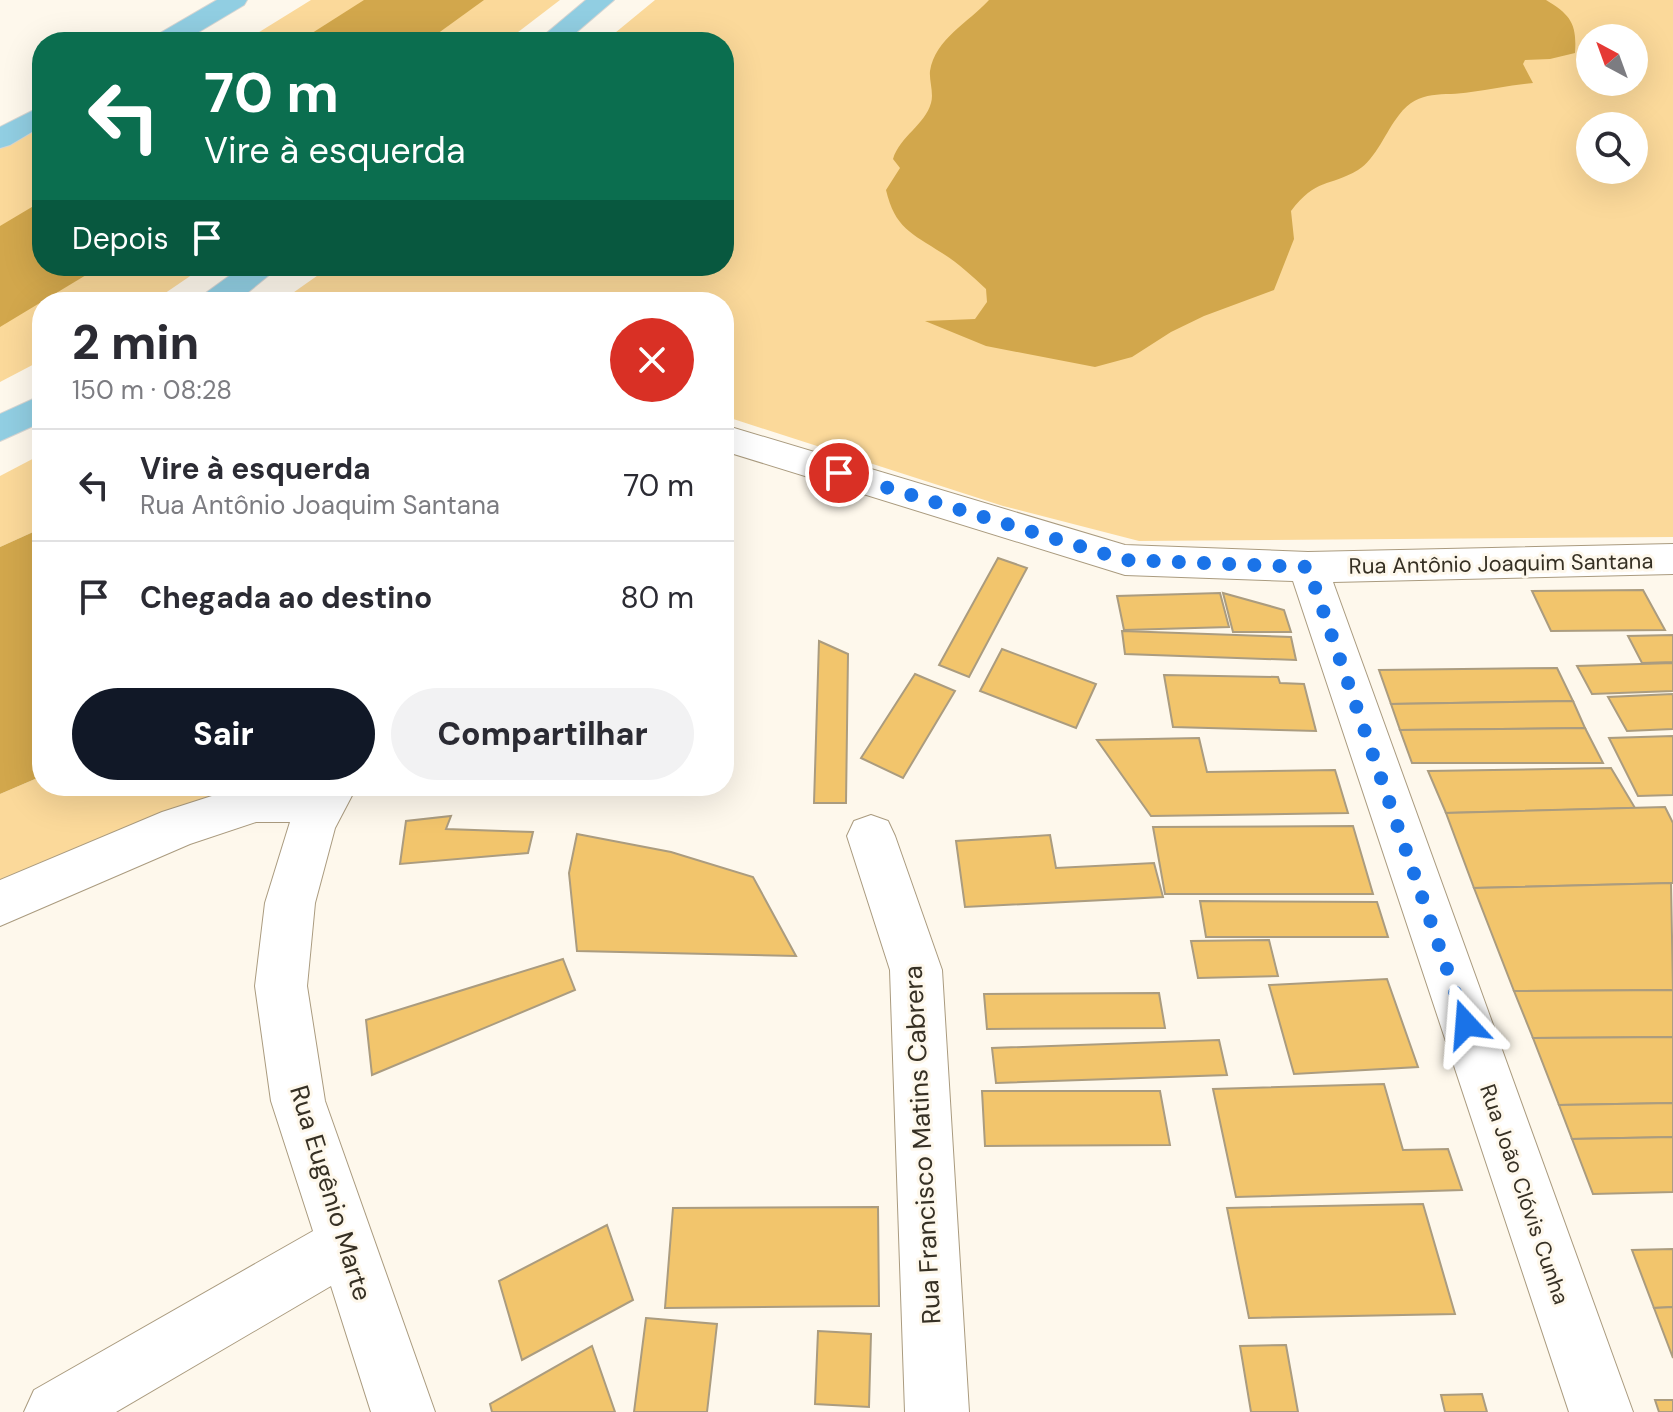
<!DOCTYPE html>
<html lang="pt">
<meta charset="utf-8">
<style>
body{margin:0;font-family:"DM Sans",sans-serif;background:#f2f2f3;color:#2b2b33;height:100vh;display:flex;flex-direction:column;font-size:30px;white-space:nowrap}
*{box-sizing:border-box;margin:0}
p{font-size:26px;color:#7c7c81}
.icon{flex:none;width:44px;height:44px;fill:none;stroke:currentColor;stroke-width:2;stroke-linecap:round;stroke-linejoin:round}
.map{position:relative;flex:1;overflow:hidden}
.drawer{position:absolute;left:32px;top:292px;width:702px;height:504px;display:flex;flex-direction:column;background:#fff;border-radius:32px;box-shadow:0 8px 32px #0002}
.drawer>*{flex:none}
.banner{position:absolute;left:32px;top:32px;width:702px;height:244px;border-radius:32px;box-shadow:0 8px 32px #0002;background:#0b6e4f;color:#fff;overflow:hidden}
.needle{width:52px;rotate:319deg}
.fabs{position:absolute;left:1576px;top:24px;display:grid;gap:16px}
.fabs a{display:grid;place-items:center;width:72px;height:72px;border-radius:50%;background:#fff;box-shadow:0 8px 32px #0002;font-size:40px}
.pin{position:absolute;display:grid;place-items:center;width:68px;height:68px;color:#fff;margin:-34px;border:4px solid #fff;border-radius:50%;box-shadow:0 2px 8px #0007}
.me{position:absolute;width:88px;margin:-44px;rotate:341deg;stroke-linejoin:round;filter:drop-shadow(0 0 6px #0008)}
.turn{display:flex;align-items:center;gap:28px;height:168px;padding:0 40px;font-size:36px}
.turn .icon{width:104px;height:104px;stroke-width:2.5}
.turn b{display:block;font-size:56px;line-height:68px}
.then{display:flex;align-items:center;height:76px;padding:0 40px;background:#0003;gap:16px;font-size:30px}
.round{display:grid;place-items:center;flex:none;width:84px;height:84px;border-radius:42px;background:#f2f2f3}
.headline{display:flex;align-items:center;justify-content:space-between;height:136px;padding:0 40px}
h1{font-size:48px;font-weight:800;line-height:60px}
.button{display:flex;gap:16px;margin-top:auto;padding:16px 40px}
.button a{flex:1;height:92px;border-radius:48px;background:#111827;color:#fff;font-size:32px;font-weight:800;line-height:92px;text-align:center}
.button a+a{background:#f2f2f3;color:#2b2b33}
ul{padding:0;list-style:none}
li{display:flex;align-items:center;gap:24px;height:112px;padding:0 40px;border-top:2px solid #e1e1e2}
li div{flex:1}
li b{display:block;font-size:30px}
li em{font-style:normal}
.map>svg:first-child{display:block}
</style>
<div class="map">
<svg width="1673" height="1412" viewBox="0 0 1673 1412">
<rect width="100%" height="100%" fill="#fef8ec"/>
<g fill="#fbd99a" fill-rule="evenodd">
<path d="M311 0H560L505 42H243Z"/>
<path d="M655 0H1673V537L1139 541 1003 506 724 416V302H280L331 266H724V42H604ZM1590 38H1634V82H1590ZM1590 126H1634V170H1590Z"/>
<path d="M42 125V266H205L152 302H42V360L0 382V149Z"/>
<path d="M42 454V528L0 547V476Z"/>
<path d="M42 776V786H236L0 881V794Z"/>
</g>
<g fill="#d2a74c">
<path d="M364 0H484L426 42H298Z"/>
<path d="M989 0H1546C1571 15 1577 24 1575 53L1550 59 1525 60 1523 64 1533 83C1512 85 1492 89 1471 92 1443 97 1419 88 1399 115 1386 131 1376 159 1358 170 1329 187 1316 178 1291 211L1294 239 1274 290 1204 316 1171 332 1132 357 1095 367 986 346 925 321 975 319 987 302 986 289C972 276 958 263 942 253 911 233 895 228 886 190L900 168 893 159C900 136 925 125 931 103 934 93 929 81 930 71 935 39 969 22 989 0Z"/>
<path d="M42 201V266H101L0 327V226Z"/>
<path d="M42 528V776L0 794V547Z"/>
</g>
<g fill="#f2c56c" stroke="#ab9c7f" stroke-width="2">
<path d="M998 558 1027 568 969 677 939 665Z"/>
<path d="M1643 590 1665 630 1551 631 1532 591Z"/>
<path d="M1220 593 1229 627 1124 630 1117 596Z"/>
<path d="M1223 593 1284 610 1291 632H1233Z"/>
<path d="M1122 631 1291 637 1296 660 1125 654Z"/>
<path d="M1673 635V662L1642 663 1628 636Z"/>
<path d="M819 641 848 654 846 803H814Z"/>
<path d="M1002 649 1096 684 1076 728 980 691Z"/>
<path d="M1673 663V691L1592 694 1577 666Z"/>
<path d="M1557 668 1573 701 1391 704 1379 670Z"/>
<path d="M915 674 955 691 903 778 861 758Z"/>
<path d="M1164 675 1278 677 1280 683 1304 684 1316 731 1173 727Z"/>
<path d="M1673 694V729L1627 731 1608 697Z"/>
<path d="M1573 701 1585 728 1400 730 1391 704Z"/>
<path d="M1585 728 1603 763H1412L1400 730Z"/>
<path d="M1673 736V795L1638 796 1609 738Z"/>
<path d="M1199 738 1207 772 1335 770 1348 813 1151 816 1097 740Z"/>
<path d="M1611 768 1635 808 1446 813 1428 771Z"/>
<path d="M1665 807 1673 823V883L1474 888 1446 813Z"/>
<path d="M451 816 446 829 533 832 528 853 400 864 406 821Z"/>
<path d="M1353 826 1373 894H1165L1153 827Z"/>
<path d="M577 834 671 852 753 877 796 956 577 951 569 873Z"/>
<path d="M1050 835 1056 868 1154 863 1163 897 965 907 956 841Z"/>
<path d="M1671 883 1673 990 1514 991 1474 888Z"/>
<path d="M1200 901 1377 902 1388 937H1206Z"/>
<path d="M1269 940 1278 976 1198 978 1191 941Z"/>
<path d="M563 959 575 990 372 1075 366 1020Z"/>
<path d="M1387 979 1418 1067 1294 1074 1269 985Z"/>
<path d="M1673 990V1037L1533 1038 1514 991Z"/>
<path d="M1159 993 1165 1028 987 1029 984 994Z"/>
<path d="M1673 1037V1103L1559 1105 1533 1038Z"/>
<path d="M1219 1040 1227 1075 996 1083 992 1048Z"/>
<path d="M1384 1084 1403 1150 1448 1149 1462 1190 1236 1197 1213 1089Z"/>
<path d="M982 1091H1160L1170 1145 985 1146Z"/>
<path d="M1673 1103V1137L1572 1139 1559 1105Z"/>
<path d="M1673 1137V1192L1593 1194 1572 1139Z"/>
<path d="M1423 1204 1455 1314 1249 1318 1227 1208Z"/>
<path d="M878 1207 879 1306 665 1308 673 1208Z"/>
<path d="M607 1225 633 1300 522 1360 499 1281Z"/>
<path d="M1673 1249V1307L1654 1308 1632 1250Z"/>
<path d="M1673 1307V1358L1654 1308Z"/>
<path d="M646 1318 717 1324 707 1412H634Z"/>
<path d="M818 1331 871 1334 869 1407 815 1404Z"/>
<path d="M1286 1345 1298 1412H1251L1240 1346Z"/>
<path d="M592 1346 615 1412H492L490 1404Z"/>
<path d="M1482 1394 1487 1412H1445L1441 1395Z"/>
<path d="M1655 1400H1673V1412H1659Z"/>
</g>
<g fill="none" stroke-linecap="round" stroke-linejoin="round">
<g stroke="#aa9b7f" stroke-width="2">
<g id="minor">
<path d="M724 425 1125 545 1308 552 1673 544V574L1333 582 1633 1412H1569L1293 581 1125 575 724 451Z"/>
<path d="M243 786H357L335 828 315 903 307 986 325 1101 435 1412H371L331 1286 116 1412H24L34 1390 313 1231 271 1101 255 986 265 903 290 822H256L190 844 0 926V880L162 812Z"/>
<path d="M871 815 888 821 895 836 942 970 969 1412H905L890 970 847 836 854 821Z"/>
</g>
</g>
<g stroke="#d7d6d3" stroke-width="2">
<g id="major">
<path d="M217 0H247L244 5 182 42H151L155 36Z"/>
<path d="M586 0H614L565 42H536Z"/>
<path d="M42 106V126L10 145 0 148V127Z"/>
<path d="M243 266H280L236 302H198L203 295Z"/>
<path d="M42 395V422L0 441V414Z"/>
</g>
</g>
<use href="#minor" fill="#fff" fill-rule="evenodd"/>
<use href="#major" fill="#91cee2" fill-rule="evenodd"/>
</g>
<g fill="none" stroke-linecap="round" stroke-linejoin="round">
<path stroke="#1a73e8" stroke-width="14" stroke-dasharray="0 25.2" d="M839 473 1125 560 1308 567 1466 1024"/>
</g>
<g text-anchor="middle" stroke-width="6" stroke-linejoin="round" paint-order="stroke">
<g font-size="22" fill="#363024" stroke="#fef8ec">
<text transform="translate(1501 563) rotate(-1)" y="8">Rua Antônio Joaquim Santana</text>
<text transform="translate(1525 1194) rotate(71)" y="8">Rua João Clóvis Cunha</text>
</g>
<g font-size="26" fill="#363024" stroke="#fef8ec">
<text transform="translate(922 1145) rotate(-93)" y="9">Rua Francisco Matins Cabrera</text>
<text transform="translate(331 1193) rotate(73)" y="9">Rua Eugênio Marte</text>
</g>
</g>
</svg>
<div class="fabs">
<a><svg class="needle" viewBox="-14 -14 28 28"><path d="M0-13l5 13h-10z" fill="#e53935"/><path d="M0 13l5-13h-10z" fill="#7c7c81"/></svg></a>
<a><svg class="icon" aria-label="search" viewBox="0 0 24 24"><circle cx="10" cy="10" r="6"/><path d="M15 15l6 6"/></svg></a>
</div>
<div class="pin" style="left:839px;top:473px;background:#d93025"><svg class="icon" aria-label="arrive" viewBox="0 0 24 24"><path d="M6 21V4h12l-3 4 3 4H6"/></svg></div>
<svg class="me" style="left:1466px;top:1024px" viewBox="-20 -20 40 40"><path d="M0-17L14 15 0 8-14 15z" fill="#1a73e8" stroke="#fff" stroke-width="4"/></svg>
<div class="banner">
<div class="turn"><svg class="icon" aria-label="left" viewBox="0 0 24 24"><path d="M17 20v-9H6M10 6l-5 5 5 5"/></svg><div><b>70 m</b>Vire à esquerda</div></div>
<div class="then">Depois<svg class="icon" aria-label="arrive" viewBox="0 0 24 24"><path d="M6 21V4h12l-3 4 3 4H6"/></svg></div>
</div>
<section class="drawer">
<div class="headline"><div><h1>2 min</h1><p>150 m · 08:28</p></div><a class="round" style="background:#d93025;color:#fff"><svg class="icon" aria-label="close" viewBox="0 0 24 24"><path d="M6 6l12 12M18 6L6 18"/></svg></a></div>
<ul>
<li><svg class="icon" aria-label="left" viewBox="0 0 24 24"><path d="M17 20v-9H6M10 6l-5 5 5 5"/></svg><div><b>Vire à esquerda</b><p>Rua Antônio Joaquim Santana</p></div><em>70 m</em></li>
<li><svg class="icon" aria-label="arrive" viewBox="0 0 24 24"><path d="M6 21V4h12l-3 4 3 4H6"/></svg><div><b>Chegada ao destino</b></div><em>80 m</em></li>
</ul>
<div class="button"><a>Sair</a><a>Compartilhar</a></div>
</section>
</div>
